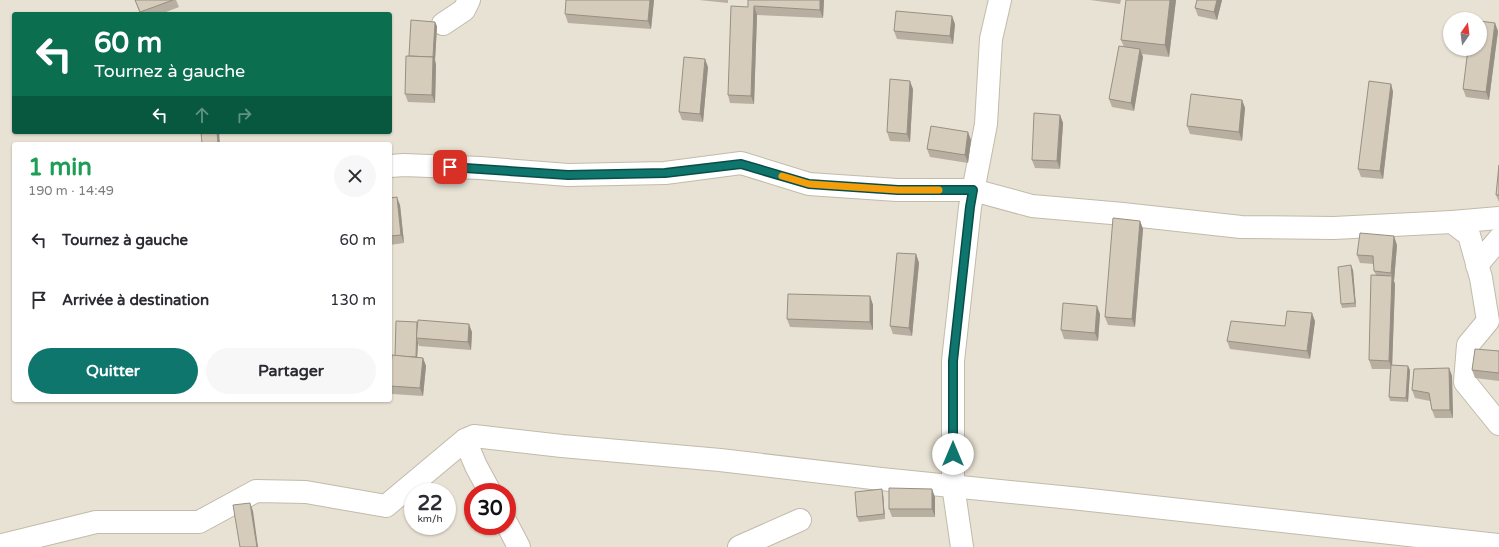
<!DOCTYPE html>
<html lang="fr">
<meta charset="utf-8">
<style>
body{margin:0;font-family:"Varela Round",sans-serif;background:#f7f7f7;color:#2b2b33;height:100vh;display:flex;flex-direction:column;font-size:15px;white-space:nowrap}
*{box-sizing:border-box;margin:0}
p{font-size:13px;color:#7c7c81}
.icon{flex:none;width:22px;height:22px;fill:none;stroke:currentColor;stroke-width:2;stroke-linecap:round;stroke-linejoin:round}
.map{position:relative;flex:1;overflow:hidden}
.sheet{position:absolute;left:12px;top:142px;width:380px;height:260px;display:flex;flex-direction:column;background:#fff;border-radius:4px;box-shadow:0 1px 3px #0004}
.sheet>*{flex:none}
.hud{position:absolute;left:12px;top:12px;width:380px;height:122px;border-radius:4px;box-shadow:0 1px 3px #0004;background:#0b6e4f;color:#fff;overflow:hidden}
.needle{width:26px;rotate:14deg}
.buttons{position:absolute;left:1443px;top:12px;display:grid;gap:8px}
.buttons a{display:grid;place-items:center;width:44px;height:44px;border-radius:50%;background:#fff;box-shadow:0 1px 3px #0004;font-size:20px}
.speed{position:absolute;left:404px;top:483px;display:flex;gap:8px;font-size:20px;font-weight:700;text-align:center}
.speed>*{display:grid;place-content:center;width:52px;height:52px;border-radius:50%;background:#fff;box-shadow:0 1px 3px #0004;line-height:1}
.speed small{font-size:10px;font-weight:400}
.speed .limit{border:6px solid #d22;background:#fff;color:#111}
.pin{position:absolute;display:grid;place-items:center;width:34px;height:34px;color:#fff;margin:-17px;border-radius:8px;box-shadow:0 2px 6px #0006}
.me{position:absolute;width:44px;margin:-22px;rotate:0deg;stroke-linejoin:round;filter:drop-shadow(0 0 3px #0008)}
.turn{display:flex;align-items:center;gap:14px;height:84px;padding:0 16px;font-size:18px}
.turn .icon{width:52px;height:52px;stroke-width:2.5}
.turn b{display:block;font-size:28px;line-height:34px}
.lanes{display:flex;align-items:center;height:38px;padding:0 16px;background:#0003;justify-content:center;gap:20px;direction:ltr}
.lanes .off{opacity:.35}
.round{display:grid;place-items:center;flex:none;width:42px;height:42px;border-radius:21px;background:#f7f7f7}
.summary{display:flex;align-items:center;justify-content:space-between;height:68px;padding:0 16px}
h1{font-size:24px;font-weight:800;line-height:30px;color:#1e9e55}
.action{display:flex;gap:8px;margin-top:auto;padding:8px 16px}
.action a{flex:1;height:46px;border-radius:24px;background:#0f766e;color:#fff;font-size:16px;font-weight:800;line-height:46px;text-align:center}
.action a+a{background:#f7f7f7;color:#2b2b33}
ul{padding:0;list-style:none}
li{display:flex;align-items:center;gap:12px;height:60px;padding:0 16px}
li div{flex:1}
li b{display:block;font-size:15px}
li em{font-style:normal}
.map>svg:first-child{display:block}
</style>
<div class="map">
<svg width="1499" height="547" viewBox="0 0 1499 547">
<rect width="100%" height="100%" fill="#f4f0e6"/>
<path fill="#e8e2d4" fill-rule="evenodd" d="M0 0H1499V547H0ZM14 14H390V132H14ZM1450 19H1480V49H1450ZM14 144H390V400H14ZM413 492H447V526H413ZM473 492H507V526H473Z"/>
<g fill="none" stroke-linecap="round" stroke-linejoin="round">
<g stroke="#c2bbab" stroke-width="24">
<g id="minor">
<path d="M443 24 464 10 469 0"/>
<path d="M390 166 404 165 480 168 568 175 665 173 741 163 809 184 897 190H973L1032 206 1123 214 1241 227 1334 228 1452 222 1499 218"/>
<path d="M1452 222 1469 235 1481 278 1488 321 1468 345 1465 382 1499 424"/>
<path d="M1477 265 1499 239"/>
<path d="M465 440 476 466 490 492"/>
<path d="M507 524 519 547"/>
<path d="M2 545 96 522H199L256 491 306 492 386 506 465 440 474 436 562 446 720 460 881 479 1081 499 1499 545"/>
<path d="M739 547 800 520"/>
<path d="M962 547 953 485V361L970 207 986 124 991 39 1000 0"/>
</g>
</g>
<use href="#minor" stroke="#fff" stroke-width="22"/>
</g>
<g fill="#b8afa1">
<path d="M135 0H176L179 7 161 14H140Z"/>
<path d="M654 0 651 29 568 23 565 14Z"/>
<path d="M699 0H728V3Z"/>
<path d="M824 0 823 18 757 15 754 104 730 103 728 95 748 7Z"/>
<path d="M1090 0H1121L1120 4Z"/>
<path d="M1176 0 1169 57 1142 54 1143 57 1134 111 1112 107 1109 99 1124 47 1121 40Z"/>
<path d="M1197 0H1222L1217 20 1198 16 1195 8Z"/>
<path d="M955 24 953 44 897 39 894 31Z"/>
<path d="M437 26 435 60 436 65 435 103 408 102 405 94 409 56Z"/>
<path d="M1498 31 1489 100 1466 97 1463 89Z"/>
<path d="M708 67 703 122 682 120 679 112Z"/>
<path d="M1391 84 1393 92 1383 179 1361 177 1358 169Z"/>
<path d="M913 89 910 142 890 141 887 132Z"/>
<path d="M1242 100 1245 108 1242 141 1190 134 1187 126Z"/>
<path d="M1060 115 1063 123 1060 169 1035 168 1032 160Z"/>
<path d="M971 140 968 163 930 157 927 149Z"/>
<path d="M1499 165V202L1496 195Z"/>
<path d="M390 198 400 205 404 243 390 245Z"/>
<path d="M1140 221 1143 229 1135 327 1108 325 1105 317Z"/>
<path d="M1397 245 1394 281 1395 284 1392 365 1410 370 1408 402 1390 401 1389 397 1390 369H1372L1369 360 1376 275 1374 271V264L1360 263 1357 255Z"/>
<path d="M916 254 919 263 912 336 893 334 890 326Z"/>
<path d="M1353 270 1356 307 1342 308 1341 304Z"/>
<path d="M870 296 873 305V330L790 327 787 319Z"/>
<path d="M1100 314 1098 341 1064 339 1061 330Z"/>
<path d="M396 321 472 332 471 350 419 346 418 343 417 357 423 358 426 366 423 396 392 394 390 388V377L395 356Z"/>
<path d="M1315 321 1310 359 1230 349 1227 341 1285 326Z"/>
<path d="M1499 351V381L1475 378 1472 370Z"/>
<path d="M1449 368 1452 376 1453 418H1435L1432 410 1430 401 1415 398 1412 390Z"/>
<path d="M883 494 885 519 859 522 857 517Z"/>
<path d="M935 497V517H892L889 509Z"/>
</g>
<g fill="#968f83">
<path d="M650 0H654L651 29 648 21Z"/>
<path d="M820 0H824L823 18 820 10Z"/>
<path d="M1170 0H1176L1169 57 1165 45Z"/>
<path d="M1217 0H1222L1217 20 1214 12Z"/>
<path d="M754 6 757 15 754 104 751 96Z"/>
<path d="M952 16 955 24 953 44 950 36Z"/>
<path d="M435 22 437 26 435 60 436 65 435 103 432 95 433 57Z"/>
<path d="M1495 23 1498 31 1489 100 1486 92Z"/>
<path d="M1140 49 1143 57 1134 111 1131 103Z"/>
<path d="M705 59 708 67 703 122 700 114Z"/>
<path d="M910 81 913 89 910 142 907 134Z"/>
<path d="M1391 84 1393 92 1383 179 1380 171Z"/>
<path d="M1242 100 1245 108 1242 141 1239 132Z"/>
<path d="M1060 115 1063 123 1060 169 1057 161Z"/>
<path d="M217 132H219L220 144H218Z"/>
<path d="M968 132 971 140 968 163 965 155Z"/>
<path d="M397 197 400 205 404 243 401 235Z"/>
<path d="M1140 221 1143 229 1135 327 1132 319Z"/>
<path d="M1394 236 1397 245 1394 281 1391 273Z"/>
<path d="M916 254 919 263 912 336 909 328Z"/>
<path d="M1351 265 1353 270 1356 307 1355 303Z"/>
<path d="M1392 276 1395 284 1392 369 1389 361Z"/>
<path d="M870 296 873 305V330L870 322Z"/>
<path d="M1097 306 1100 314 1098 341 1095 333Z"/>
<path d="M1312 313 1315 321 1310 359 1307 351Z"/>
<path d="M469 324 472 332 471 350 468 342Z"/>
<path d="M417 339 418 343 417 361 416 357Z"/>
<path d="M423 358 426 366 423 396 420 388Z"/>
<path d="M1408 366 1410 370 1408 402 1406 398Z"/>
<path d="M1449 368 1452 376 1453 418 1450 410Z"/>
<path d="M882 489 883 494 885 519 884 514Z"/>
<path d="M932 489 935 497V517L932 509Z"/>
<path d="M250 503 253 511 258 547H257Z"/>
</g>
<g fill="#d6ccbb" stroke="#968f83">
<path d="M135 0H173L140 12Z"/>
<path d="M566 0H650L648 21 565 14Z"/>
<path d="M748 0H820V10L754 6 751 96 728 95 731 6 748 7Z"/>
<path d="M1126 0H1170L1165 45 1121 40Z"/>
<path d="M1197 0H1217L1214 12 1195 8Z"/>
<path d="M896 11 952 16 950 36 894 31Z"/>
<path d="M411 20 435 22 433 57 409 56Z"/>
<path d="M1480 21 1495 23 1486 92 1463 89 1468 49H1480Z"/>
<path d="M1119 46 1140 49 1131 103 1109 99Z"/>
<path d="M406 56 433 57 432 95 405 94Z"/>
<path d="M684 57 705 59 700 114 679 112Z"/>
<path d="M890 79 910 81 907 134 887 132Z"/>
<path d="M1369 81 1391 84 1380 171 1358 169Z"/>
<path d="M1191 94 1242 100 1239 132 1187 126Z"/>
<path d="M1034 113 1060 115 1057 161 1032 160Z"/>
<path d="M931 126 968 132 965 155 927 149Z"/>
<path d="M201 132H217L218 144H202Z"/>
<path d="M1499 165V195H1496Z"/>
<path d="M397 197 401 235 390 236V198Z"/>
<path d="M1113 218 1140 221 1132 319 1105 317Z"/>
<path d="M1360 233 1394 236 1391 273 1374 271 1373 256 1357 255Z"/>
<path d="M897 253 916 254 909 328 890 326Z"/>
<path d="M1351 265 1355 303 1341 304 1338 267Z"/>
<path d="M1371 275 1392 276 1389 361 1369 360Z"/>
<path d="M788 294 870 296V322L787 319Z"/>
<path d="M1063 303 1097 306 1095 333 1061 330Z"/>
<path d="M1287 311 1312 313 1307 351 1227 341 1231 321 1285 326Z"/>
<path d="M418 320 469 324 468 342 416 338Z"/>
<path d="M396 321 417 322 416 357 395 356Z"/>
<path d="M1475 349 1499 351V373L1472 370Z"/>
<path d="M392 355 423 358 420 388 390 386V377Z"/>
<path d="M1391 365 1408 366 1406 398 1389 397Z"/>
<path d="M1449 368 1450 410H1432L1429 393 1412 390 1414 369Z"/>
<path d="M889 488 932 489V509H889Z"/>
<path d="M882 489 884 514 857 517 855 492Z"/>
<path d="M250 503 257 547H240L233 505Z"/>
</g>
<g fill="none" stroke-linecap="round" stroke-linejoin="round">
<g stroke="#0a4d48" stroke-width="10">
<path id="route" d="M450 167 568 175 665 173 741 164 809 184 898 190H973L970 207 953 361V454"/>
</g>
<use href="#route" stroke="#0f766e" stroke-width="7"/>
<path stroke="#f59e0b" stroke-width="7" d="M782 176 809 184 898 190H939"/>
</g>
</svg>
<div class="buttons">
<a><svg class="needle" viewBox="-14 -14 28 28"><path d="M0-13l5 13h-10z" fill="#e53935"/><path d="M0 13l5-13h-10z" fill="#7c7c81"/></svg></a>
</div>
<div class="speed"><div>22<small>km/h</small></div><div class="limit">30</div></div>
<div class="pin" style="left:450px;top:167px;background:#d93025"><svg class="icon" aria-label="arrive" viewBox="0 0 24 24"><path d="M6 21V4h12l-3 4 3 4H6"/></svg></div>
<svg class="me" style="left:953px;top:454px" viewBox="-20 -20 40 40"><circle r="19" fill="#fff"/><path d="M0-13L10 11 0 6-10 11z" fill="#0f766e"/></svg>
<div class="hud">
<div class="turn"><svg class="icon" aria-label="left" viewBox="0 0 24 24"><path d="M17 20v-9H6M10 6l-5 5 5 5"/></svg><div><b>60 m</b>Tournez à gauche</div></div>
<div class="lanes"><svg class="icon" aria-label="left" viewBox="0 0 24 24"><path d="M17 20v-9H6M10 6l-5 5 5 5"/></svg><svg class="icon off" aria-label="ahead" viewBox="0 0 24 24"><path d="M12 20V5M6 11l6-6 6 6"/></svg><svg class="icon off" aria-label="right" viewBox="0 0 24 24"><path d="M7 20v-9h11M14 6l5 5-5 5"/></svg></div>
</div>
<section class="sheet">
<div class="summary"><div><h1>1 min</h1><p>190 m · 14:49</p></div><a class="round"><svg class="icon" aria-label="close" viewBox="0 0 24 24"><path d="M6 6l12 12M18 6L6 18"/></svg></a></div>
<ul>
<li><svg class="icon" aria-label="left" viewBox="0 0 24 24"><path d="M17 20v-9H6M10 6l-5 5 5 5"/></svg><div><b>Tournez à gauche</b></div><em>60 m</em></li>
<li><svg class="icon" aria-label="arrive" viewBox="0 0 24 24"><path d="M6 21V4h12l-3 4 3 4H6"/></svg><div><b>Arrivée à destination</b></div><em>130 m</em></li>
</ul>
<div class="action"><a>Quitter</a><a>Partager</a></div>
</section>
</div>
